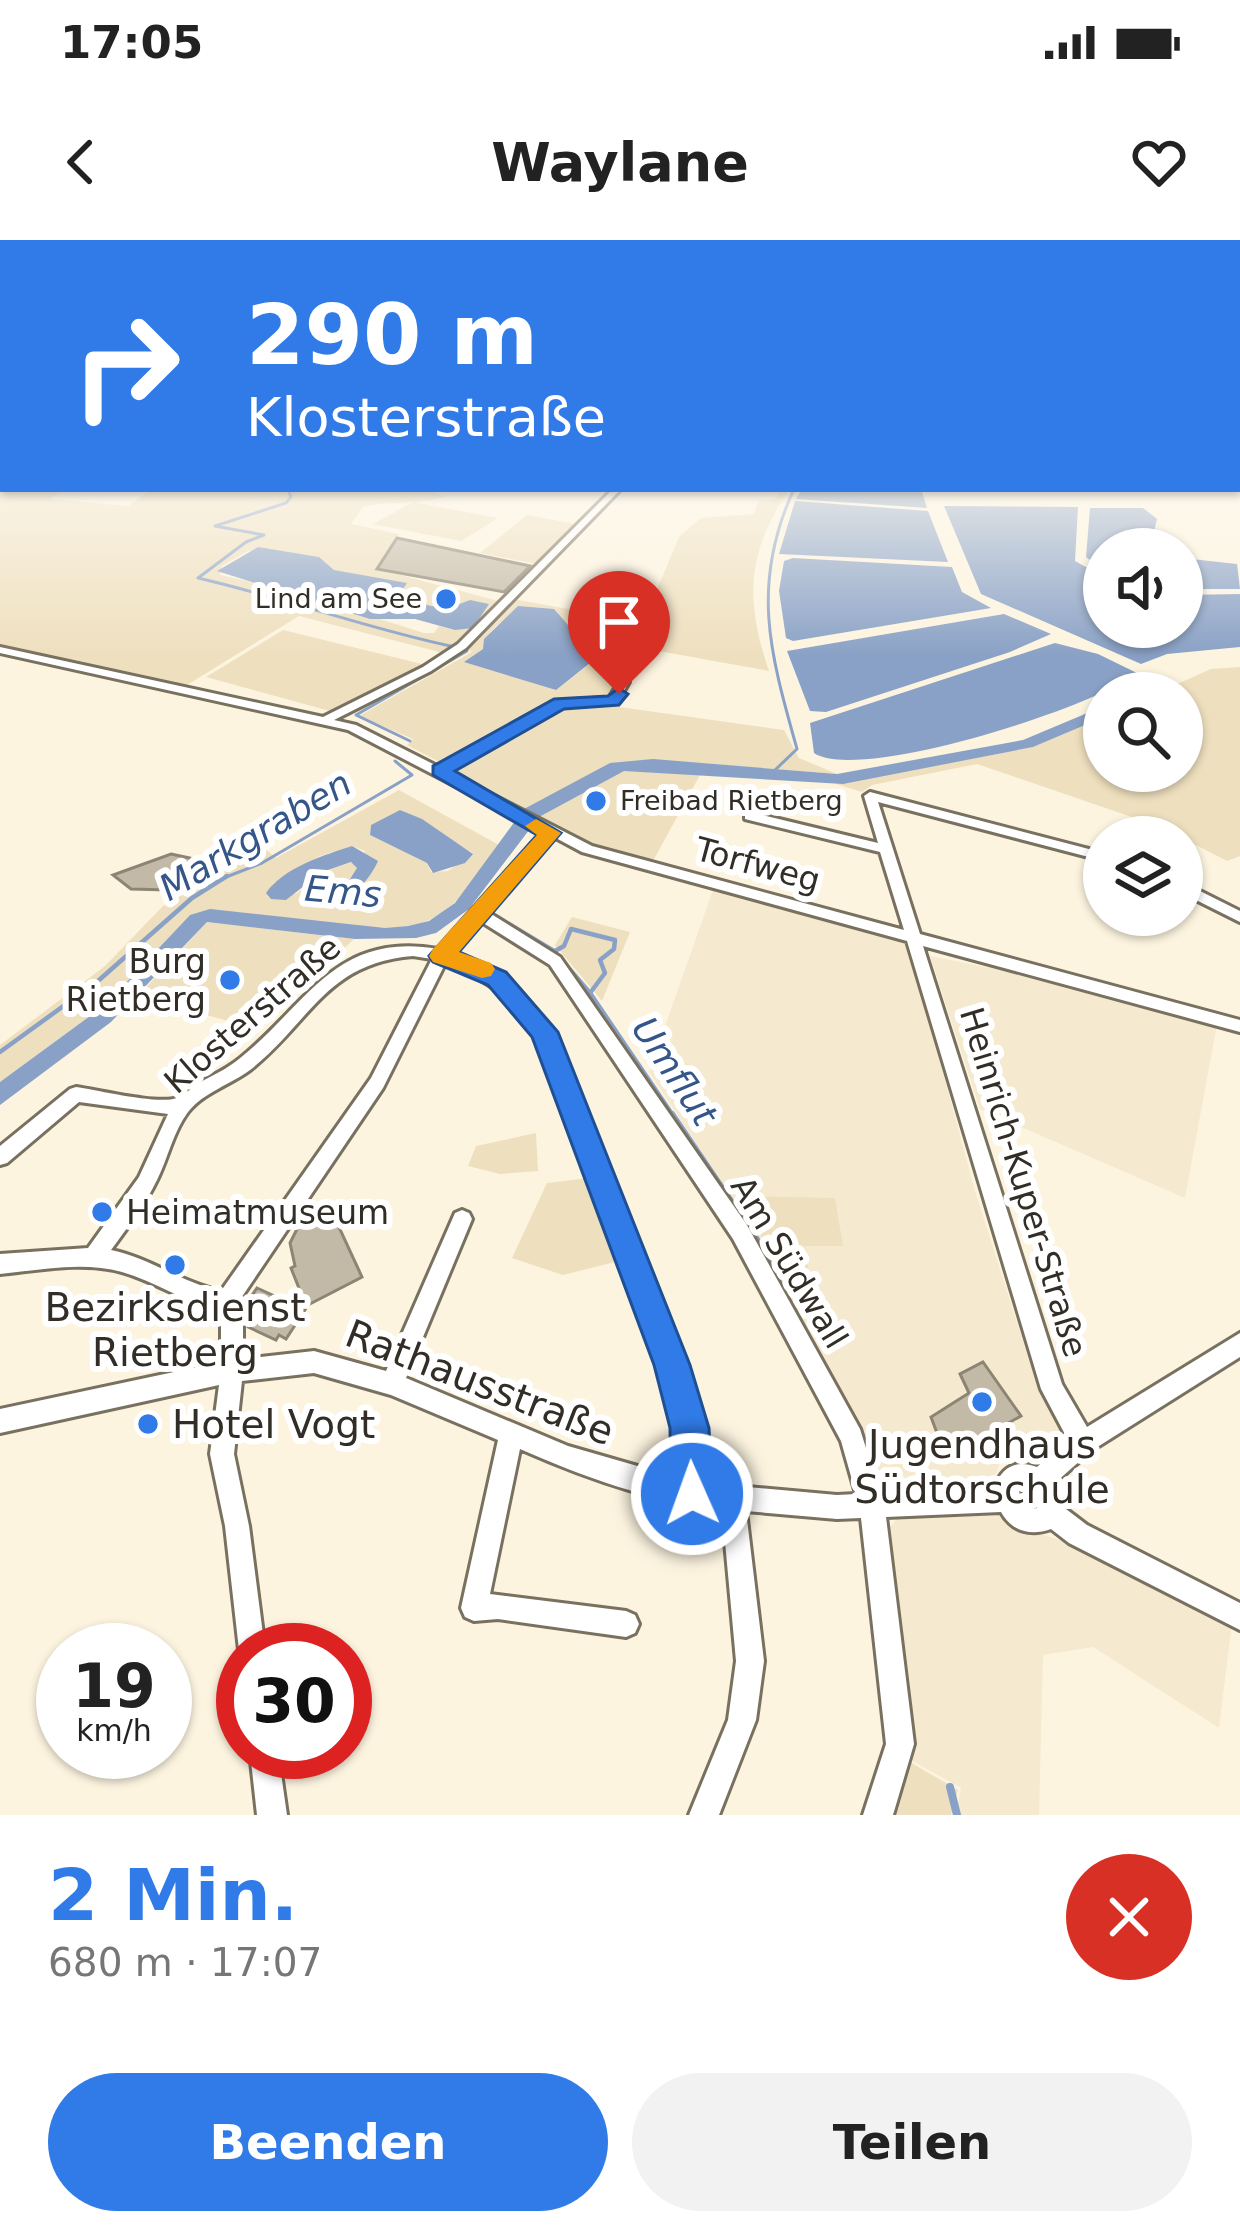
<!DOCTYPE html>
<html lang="de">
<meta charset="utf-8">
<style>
body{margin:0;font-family:"DejaVu Sans",sans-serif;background:#f2f2f2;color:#222;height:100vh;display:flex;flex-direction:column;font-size:45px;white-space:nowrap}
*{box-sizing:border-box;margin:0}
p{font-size:39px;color:#767676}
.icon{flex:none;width:66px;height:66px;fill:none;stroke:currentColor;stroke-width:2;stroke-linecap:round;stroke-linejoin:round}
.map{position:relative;height:1575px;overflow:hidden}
.drawer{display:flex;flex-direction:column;background:#fff;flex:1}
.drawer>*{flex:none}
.banner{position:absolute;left:0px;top:0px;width:1242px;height:252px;box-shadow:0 3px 9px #0004;background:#307be7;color:#fff;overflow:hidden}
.controls{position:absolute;left:1083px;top:288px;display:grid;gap:24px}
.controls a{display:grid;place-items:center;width:120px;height:120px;border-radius:50%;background:#fff;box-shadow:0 3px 9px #0004;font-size:60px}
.speed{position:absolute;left:36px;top:1383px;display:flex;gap:24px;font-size:60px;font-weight:700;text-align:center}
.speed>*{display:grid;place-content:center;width:156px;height:156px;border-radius:50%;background:#fff;box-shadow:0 3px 9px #0004;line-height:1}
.speed small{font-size:30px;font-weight:400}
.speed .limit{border:18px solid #d22;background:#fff;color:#111}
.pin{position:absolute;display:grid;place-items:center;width:102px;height:102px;color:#fff;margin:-123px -51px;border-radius:50% 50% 50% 0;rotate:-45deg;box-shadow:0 0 12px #0007}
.pin .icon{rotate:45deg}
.me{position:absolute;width:132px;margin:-66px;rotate:358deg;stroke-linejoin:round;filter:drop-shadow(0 0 9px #0008)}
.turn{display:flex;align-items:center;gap:42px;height:252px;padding:0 48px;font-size:54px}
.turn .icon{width:156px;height:156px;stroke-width:2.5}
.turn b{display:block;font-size:84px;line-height:102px}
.round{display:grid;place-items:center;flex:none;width:126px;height:126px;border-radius:63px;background:#f2f2f2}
.head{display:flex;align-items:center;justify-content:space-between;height:204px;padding:0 48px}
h1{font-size:72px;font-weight:600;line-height:90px;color:#307be7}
.cta{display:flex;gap:24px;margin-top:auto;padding:24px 48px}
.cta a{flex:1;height:138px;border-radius:72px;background:#307be7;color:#fff;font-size:48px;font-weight:600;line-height:138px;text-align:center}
.cta a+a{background:#f2f2f2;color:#222}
.status{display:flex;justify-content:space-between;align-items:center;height:84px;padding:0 60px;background:#fff;direction:ltr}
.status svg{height:33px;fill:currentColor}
header{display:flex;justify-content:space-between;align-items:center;height:156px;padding:0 48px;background:#fff;font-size:54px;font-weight:600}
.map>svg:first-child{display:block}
</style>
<div class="status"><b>17:05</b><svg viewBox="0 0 49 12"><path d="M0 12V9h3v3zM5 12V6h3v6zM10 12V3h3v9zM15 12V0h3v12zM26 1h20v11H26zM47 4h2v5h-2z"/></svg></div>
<header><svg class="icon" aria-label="back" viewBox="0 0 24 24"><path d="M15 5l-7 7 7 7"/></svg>Waylane<svg class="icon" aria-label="heart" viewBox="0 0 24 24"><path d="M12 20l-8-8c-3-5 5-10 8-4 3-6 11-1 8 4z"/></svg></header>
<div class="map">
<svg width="1240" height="1575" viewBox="0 0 1240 1575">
<rect width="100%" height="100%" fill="#fdf4e0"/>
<g fill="#f5e9cf">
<path d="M713 650 908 703 975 951 1030 1123 1063 1191 1038 1192 1000 1222 991 1247 891 1253 871 1234 777 1048 788 1042 649 832Z"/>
<path d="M930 716 1049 740 1217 784 1185 958 980 869Z"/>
<path d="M999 1271 1012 1285 1070 1303 1232 1383 1219 1488 1093 1407 1043 1415 1039 1575H956L961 1548 909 1519 883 1296 900 1275Z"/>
</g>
<g fill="#eedfbe" fill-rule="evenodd">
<path d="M0 197 3 249H63L50 259 128 266 152 249H422L444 256C423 266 390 260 363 267L351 284 399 294 378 329 502 362 447 414 299 376 187 445 0 406ZM268 309 319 317 334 330 403 348 407 360 446 369 470 360 455 390 439 386 434 393H424L281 348 220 335 222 326 248 311Z"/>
<path d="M783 249H790C746 312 745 361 769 431L642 408 649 381 645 378 679 297 701 278 754 274 759 260 774 259Z"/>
<path d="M413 262 498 278 461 301 373 284Z"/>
<path d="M527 275 575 284 536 324 480 313Z"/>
<path d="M513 359 645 383 616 454 610 458H564L445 525 407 505 413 499 359 476 472 412 466 408ZM554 369 567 385 621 403 622 410 614 419 591 423 556 450 466 421 483 409C491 374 524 375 554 369Z"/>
<path d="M283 390 422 424 330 471 206 437Z"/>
<path d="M1240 427V616L1227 621 1161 587 977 524 872 545 862 552 836 544 1033 507 1104 477V531H1182V453H1157L1211 429Z"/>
<path d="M591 463 784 490 799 518 837 534 700 523V535L653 621 596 606 450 530 565 466Z"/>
<path d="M399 550 499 605C480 633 462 663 431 679 390 701 242 678 190 675L105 765 0 842V805L105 726 164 665 200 641 207 628 257 602 276 618ZM401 570 473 613 448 631 431 632 427 623 370 595 371 585ZM352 606 365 611 343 660 323 654 350 638 358 628 352 622 322 632 296 654 272 644 320 616Z"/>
<path d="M572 677 630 692 602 761 555 705Z"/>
<path d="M207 682 354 699 259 789 137 757Z"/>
<path d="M536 893 538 931 500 934 468 926 476 906Z"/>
<path d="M589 938 619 1021 563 1035 512 1018 547 943Z"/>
<path d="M743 956 835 958 843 1006H804L813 1052 789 1039 739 960Z"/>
<path d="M908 1521 958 1550 951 1575H890Z"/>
</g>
<g fill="#89a1c6">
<path d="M802 249H921L927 268 796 259Z"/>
<path d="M795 261 928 271 948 322 779 314Z"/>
<path d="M944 266 1078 267 1075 321 1104 337V387H1182V355L1240 354V407L1167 414 1141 424 981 354Z"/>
<path d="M1090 268H1143L1157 279 1150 309H1104V330L1086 317Z"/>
<path d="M258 307 319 317 334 330 407 343 403 349 412 356 409 361 446 369 470 360 489 364 473 388 455 390 415 379H370L217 331Z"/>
<path d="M793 318 952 327 962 352 991 368 793 401 786 398 779 351 784 321Z"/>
<path d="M1182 318 1237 324 1240 349H1182Z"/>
<path d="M518 366 554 369 568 385 622 403V410L614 419 590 423 556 450 464 422 483 409 484 399Z"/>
<path d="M1004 374 1051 394 1010 412 826 472 810 471 787 411Z"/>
<path d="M1055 403 1098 414 1137 433C1094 468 857 543 814 513L810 483Z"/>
<path d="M1104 466V477L1033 507 843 544 624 531 539 577 469 669 436 693 416 698 355 699 207 682 111 782 0 865V842L105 765 190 675 210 669 385 688 408 686 429 681 455 663 524 569 610 523 653 519 837 534 1023 500Z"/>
<path d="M400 570 422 579 473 614 465 623 433 633 427 623 370 595 371 585Z"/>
<path d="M352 606 378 621C367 645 349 659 324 667L314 660 350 639 357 628 351 622 322 632 286 660 271 659 266 653C283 628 324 615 352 606Z"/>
</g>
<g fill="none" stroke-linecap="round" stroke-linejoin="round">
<g stroke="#89a1c6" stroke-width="3">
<path d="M288 249 291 257 286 263 215 286 264 295 246 302 198 338C285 358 368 389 455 407"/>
<path d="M410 501 356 475 467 411 464 409"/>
<path d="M775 530 797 509C770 413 750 344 794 249"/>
<path d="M221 639 262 623 412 535 395 521"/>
</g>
<g stroke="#89a1c6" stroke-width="4.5">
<path d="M489 672 554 711 590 753 674 877"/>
<path d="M555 711 564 706 571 689 615 700 614 709 600 720 605 733 590 753"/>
<path d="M0 812 98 741 192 658 227 636"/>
</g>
<path stroke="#89a1c6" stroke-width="6" d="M672 874 790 1048"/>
<path stroke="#89a1c6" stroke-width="8" d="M950 1547 957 1575"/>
</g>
<g fill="#c2b9a6" stroke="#8d8573" stroke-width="3">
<path d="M397 298 530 326 504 352 377 329Z"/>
<path d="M171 614 190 618 193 631 168 650 131 649 113 635Z"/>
<path d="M309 965 332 972 362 1037 306 1066 291 1028 295 1026 290 1003Z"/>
<path d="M257 1048 305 1070 286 1099 279 1095 276 1100 248 1087 243 1068Z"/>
<path d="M983 1122 1021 1176 954 1213 937 1193 931 1177 969 1153 960 1134Z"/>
</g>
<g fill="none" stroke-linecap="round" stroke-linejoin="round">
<g stroke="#797160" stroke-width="6">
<g id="minor">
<path d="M613 249H621L466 408 431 431 334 480 356 485 439 527 556 461 609 458 620 440H628L629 442 617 463 562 466 448 532 592 606 904 690 880 612 745 579V573L750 572 878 603 864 556 870 552 1104 613V621L878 562 920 694 1240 780V792L923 706 1062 1144 1087 1187 1240 1093V1117L1091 1211 1055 1243 1062 1266 1087 1285 1240 1363V1390L1069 1303 1051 1289C1031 1296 1012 1292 1001 1272L886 1277 914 1504 893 1575H863L886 1504 861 1278 837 1279 746 1271 764 1421 756 1480 719 1575H689L728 1480 736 1421 722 1269C655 1263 581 1236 520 1209L490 1354 626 1371 635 1375 639 1384 635 1393 626 1397 498 1379 474 1381 465 1377 461 1368 498 1200 391 1155 314 1133 242 1141 234 1214 249 1286 265 1410H243V1420L239 1410 225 1286 210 1214 219 1145 0 1193V1169L221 1122V1084L218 1071C184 1062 155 1041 122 1032 83 1021 40 1030 0 1034V1014L88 1008 139 937 168 874 79 862 7 923 0 925V906L70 849 76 847C98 850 158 865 177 858 184 856 192 847 199 843 213 835 227 829 239 819 307 765 335 691 438 709L544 592 348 490 0 413V407L323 477 423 427 458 404ZM554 597 582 612 907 701 1041 1149 1068 1200 1037 1227C1015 1219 1002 1227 994 1248L880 1253 860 1189 747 985 560 717 488 672ZM480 681 550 725 733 999 841 1201 856 1254 837 1255 703 1243 702 1188 683 1125 552 792C528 755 494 728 453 713ZM413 716 432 719 371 838 221 1051C182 1043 150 1018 111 1010 127 988 145 965 157 940 168 918 173 892 188 872 204 852 230 845 250 830 310 783 325 723 413 716ZM446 722 470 733 495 749 537 795 661 1125 678 1188 679 1238 568 1206 406 1138 472 979 469 973 462 970 455 973 386 1131 314 1111 243 1119V1084L237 1064 383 848ZM1023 1247 1036 1257 1037 1268 1032 1269 1022 1262 1019 1251Z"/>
<path d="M1182 642 1240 671V682L1182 653Z"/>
<path d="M250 1512H278L287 1575H257Z"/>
</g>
</g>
<use href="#minor" fill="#fff" fill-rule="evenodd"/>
</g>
<linearGradient id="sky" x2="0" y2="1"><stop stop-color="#82acda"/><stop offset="0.47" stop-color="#fefaf1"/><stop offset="1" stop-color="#fefaf1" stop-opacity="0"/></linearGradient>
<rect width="1240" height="417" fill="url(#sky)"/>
<path fill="#307be7" stroke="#1f5096" stroke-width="3" d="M619 448 628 454 619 465 564 469 455 531 561 593 459 712 506 732 558 792 690 1125 709 1188 712 1254 706 1269 692 1274 677 1269 671 1254 670 1188 654 1125 532 797 488 745 433 722 429 716 537 595 433 535V526L554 459 608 456Z"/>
<path fill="#f59e0b" d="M536 579 561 593 459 712 491 723 495 729 491 736 482 738 433 722 429 716 433 709 537 595 525 586Z"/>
<g fill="#307be7" stroke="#fff" stroke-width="4.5">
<circle cx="446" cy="359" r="12"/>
<circle cx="596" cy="561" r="12"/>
<circle cx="230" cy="740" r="12"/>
<circle cx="102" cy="972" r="12"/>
<circle cx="175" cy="1025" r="12"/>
<circle cx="982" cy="1162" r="12"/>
<circle cx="148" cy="1184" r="12"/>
</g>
<g text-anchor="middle" stroke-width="12" stroke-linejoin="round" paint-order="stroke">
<g font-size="27" fill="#322e27" stroke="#fff" text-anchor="end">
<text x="422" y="368">Lind am See</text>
<text x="620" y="570" text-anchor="start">Freibad Rietberg</text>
</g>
<g font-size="33" fill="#322e27" stroke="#fff">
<text transform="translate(758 624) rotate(15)" y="12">Torfweg</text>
<text transform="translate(252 774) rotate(-41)" y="12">Klosterstraße</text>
<text transform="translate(1024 942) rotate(73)" y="12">Heinrich-Kuper-Straße</text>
<text transform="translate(790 1022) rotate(59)" y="12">Am Südwall</text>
</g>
<g font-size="33" fill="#322e27" stroke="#fff" text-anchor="end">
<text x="206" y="733">Burg<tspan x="206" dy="38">Rietberg</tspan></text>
<text x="126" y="984" text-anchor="start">Heimatmuseum</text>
</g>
<g font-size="36" font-style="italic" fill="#355688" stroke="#fff">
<text transform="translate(255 595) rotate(-31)" y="13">Markgraben</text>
<text transform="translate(343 651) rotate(5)" y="13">Ems</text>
<text transform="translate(675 831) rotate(56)" y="13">Umflut</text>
</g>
<g font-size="39" fill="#322e27" stroke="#fff">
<text x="175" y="1081">Bezirksdienst<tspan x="175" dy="45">Rietberg</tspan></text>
<text x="172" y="1198" text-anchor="start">Hotel Vogt</text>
<text x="982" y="1218">Jugendhaus<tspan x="982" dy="45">Südtorschule</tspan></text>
</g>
<g font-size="39" fill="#322e27" stroke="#fff">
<text transform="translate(480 1142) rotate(21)" y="14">Rathausstraße</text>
</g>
</g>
</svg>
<div class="controls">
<a><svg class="icon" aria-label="sound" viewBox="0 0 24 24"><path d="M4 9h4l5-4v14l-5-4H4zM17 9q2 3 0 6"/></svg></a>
<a><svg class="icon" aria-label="search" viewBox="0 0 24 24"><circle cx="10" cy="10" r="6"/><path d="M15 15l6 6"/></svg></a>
<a><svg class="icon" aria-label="layers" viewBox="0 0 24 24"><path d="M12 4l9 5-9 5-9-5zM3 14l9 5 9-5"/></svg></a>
</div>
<div class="speed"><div>19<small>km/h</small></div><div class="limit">30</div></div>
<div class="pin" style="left:619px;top:454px;background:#d93025"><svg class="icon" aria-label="arrive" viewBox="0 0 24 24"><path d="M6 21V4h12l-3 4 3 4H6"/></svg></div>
<svg class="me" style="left:692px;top:1254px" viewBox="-20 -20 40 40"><circle r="17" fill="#307be7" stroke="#fff" stroke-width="3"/><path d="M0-11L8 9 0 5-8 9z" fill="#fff"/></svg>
<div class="banner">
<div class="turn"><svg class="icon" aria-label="right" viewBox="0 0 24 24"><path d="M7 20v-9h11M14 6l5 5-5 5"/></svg><div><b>290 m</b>Klosterstraße</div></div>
</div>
</div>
<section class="drawer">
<div class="head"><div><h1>2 Min.</h1><p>680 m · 17:07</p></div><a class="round" style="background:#d93025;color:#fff"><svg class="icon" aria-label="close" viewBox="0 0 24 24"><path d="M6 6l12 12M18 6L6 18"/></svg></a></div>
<div class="cta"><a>Beenden</a><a>Teilen</a></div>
</section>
